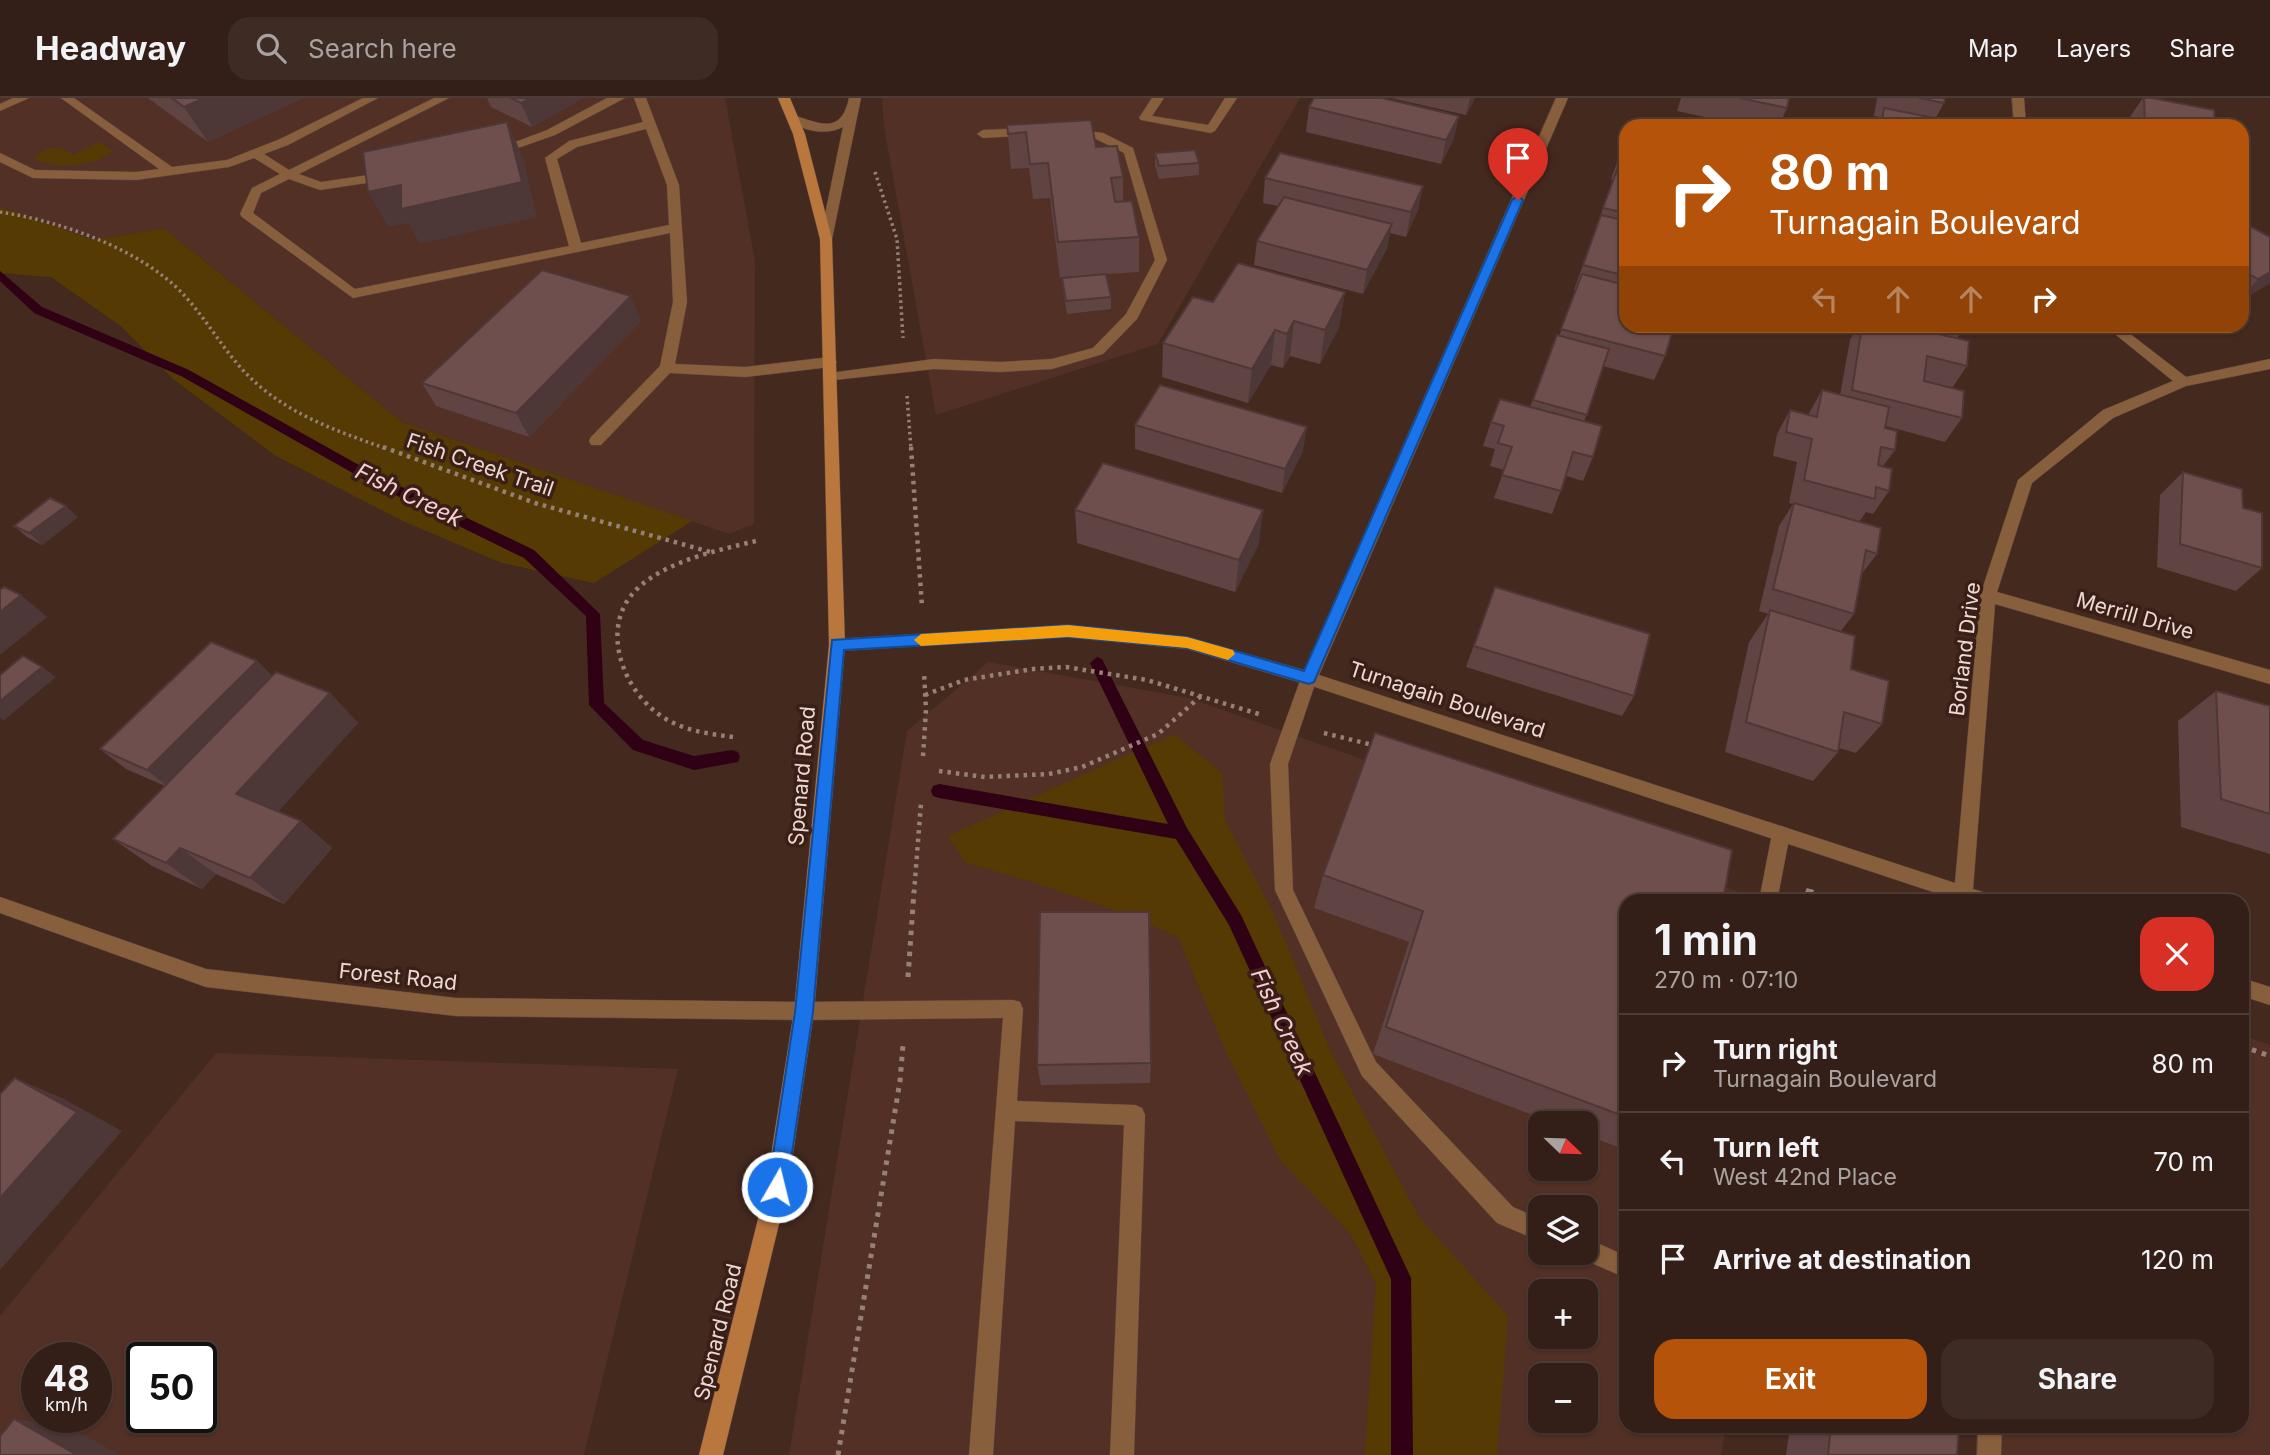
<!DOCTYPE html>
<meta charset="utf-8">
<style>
body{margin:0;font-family:Inter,sans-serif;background:#3e2c24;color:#f1f3f6;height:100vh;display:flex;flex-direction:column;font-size:26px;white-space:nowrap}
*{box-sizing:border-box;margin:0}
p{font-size:23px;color:#a9a2a1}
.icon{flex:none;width:38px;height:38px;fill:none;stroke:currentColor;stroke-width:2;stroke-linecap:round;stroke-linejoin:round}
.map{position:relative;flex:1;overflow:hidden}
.panel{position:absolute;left:1619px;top:796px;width:630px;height:539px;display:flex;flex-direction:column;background:#331f17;border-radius:21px;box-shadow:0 2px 5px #0004,0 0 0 2px #4e3d36}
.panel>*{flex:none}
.guide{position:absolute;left:1619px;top:21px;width:630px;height:214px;border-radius:21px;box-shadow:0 2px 5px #0004,0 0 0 2px #4e3d36;background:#b45309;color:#fff;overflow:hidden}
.needle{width:46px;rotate:113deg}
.controls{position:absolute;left:1528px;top:1013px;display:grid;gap:14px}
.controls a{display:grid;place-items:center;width:70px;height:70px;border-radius:14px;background:#331f17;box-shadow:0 2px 5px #0004,0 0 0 2px #4e3d36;font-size:35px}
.speed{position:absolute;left:21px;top:1244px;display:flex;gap:14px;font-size:35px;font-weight:700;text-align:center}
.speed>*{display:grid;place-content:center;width:91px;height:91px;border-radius:50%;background:#331f17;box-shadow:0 2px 5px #0004,0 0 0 2px #4e3d36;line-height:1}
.speed small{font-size:18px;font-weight:400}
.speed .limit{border:4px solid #111;border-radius:10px;background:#fff;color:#111}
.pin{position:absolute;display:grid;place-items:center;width:60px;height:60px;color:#fff;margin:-72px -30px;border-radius:50% 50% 50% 0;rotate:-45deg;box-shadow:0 0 7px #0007}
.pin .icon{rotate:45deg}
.me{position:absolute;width:77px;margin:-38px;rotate:8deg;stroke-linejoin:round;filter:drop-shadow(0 0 5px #0008)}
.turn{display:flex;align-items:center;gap:24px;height:147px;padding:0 35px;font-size:32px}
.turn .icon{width:91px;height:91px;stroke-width:2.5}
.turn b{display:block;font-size:49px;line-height:60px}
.lanes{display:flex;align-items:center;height:66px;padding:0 35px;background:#0003;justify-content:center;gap:35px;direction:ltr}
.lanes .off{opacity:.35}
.round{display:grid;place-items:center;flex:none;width:74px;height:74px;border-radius:21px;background:#3e2c24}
.head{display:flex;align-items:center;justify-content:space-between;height:119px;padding:0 35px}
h1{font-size:42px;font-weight:700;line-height:52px}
.button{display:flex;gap:14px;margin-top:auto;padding:14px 35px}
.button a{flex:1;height:80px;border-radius:21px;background:#b45309;color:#fff;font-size:28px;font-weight:700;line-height:80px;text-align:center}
.button a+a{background:#3e2c24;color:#f1f3f6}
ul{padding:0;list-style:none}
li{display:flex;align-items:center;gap:21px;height:98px;padding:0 35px;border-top:2px solid #4e3d36}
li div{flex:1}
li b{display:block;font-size:26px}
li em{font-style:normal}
header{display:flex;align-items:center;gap:42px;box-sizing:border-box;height:98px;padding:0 35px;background:#331f17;border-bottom:2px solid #4e3d36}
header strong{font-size:33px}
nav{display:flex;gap:38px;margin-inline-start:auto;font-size:24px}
.search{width:490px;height:63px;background:#3e2c24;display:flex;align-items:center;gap:18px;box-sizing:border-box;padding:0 24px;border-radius:21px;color:#a9a2a1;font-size:26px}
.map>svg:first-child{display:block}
</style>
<header>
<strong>Headway</strong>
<div class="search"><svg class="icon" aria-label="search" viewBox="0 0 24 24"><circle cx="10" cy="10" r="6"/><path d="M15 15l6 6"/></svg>Search here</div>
<nav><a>Map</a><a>Layers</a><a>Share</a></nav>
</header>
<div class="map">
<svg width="2270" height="1357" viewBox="0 0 2270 1357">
<rect width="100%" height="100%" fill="#44291f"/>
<g fill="#523025" fill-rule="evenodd">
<path d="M0 0H725L755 163 754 426 729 436 402 324 164 130 93 142 0 109Z"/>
<path d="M882 0H1300L1158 246 936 317 884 29Z"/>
<path d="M988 564 1189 600 1765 803H1626V1328H1726L1721 1357H789L907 633ZM1540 1026H1586V1071H1540ZM1540 1110H1586V1155H1540ZM1540 1194H1586V1239H1540ZM1540 1278H1586V1323H1540Z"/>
<path d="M2242 937 2270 947V1357H1990L1992 1328H2242Z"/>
<path d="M216 955 678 971 584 1357H0V1218ZM37 1260H96V1320H37ZM142 1260H201V1320H142Z"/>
</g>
<g fill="#553b03">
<path d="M99 44 113 53C95 69 54 72 34 60 47 47 58 47 73 57Z"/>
<path d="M0 109 93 142 164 130 402 324 692 423 594 485 502 465 405 424 276 358 173 281 122 229 51 179 0 175Z"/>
<path d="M1174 636 1222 675 1225 722 1274 817 1331 954 1419 1119 1508 1218 1497 1357H1365L1376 1185 1350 1135 1280 1062 1225 951 1178 839C1109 808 1039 785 966 765L948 738Z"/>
</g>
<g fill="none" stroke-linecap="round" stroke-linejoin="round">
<g fill="#300015" fill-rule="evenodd">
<path d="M0 173 42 209 189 272 375 376 534 452 600 516 604 605 643 642 694 658 732 652 738 654 740 659 738 664 694 672 633 652 589 607 586 518 524 460 365 382 181 278 34 215 0 183Z"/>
<path d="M1097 559 1102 561 1187 730 1241 817 1411 1180 1413 1357H1391V1181L1229 827 1176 741 939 700 933 698 931 693 933 688 939 686 1168 726 1090 565Z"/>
</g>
<g stroke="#5f453c" stroke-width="1">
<g id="lane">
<path d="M13 0H29L0 13V6Z"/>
<path d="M61 0H74L172 69 227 62 280 41 363 0H378L288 47 264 56 289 72 434 0H449L299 76 321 84 389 74 393 75V81L320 92 289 81 261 95 253 115 355 191 569 148 545 60 569 43 643 24 634 0H646L679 87 687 204 675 266 745 269 830 259 837 264 830 269 745 279 670 275 601 347H591L589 343 591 339 660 268 673 204 670 135 353 200 242 119 240 116 252 90 280 76 254 60 229 69 136 82 33 80 0 64V55L35 72 136 74 159 71ZM646 31 667 87 669 127 581 145 557 61 577 49Z"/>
<path d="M607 0H625L555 37 495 58 489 54 547 32Z"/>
<path d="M1152 0H1164L1152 18 1208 27 1225 0H1237L1215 33 1211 35 1141 22 1139 20Z"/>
<path d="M1030 30 1034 31V37L983 40 977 36 983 32Z"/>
<path d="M1072 31 1103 35 1133 50 1167 162 1137 221 1103 256 1052 271 1000 274 934 271 825 283 823 280 830 275 934 261 1000 264 1052 261 1093 250 1126 216 1155 162 1124 55 1096 41 1068 38V32Z"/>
<path d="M1309 573 1315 575 1317 580 1288 666 1293 792 1376 964 1513 1109 1540 1121V1143L1497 1125 1362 978 1275 792 1270 666 1301 580 1303 575Z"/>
<path d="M1781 728 1787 730 1790 736 1777 803H1759L1772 736 1775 730Z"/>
<path d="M1013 902 1020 904 1023 911 1017 1003 1135 1007 1142 1010 1145 1017 1134 1357H1110L1124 1027 1015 1023 993 1357H969L1003 920 804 922 797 920 794 913 797 906 804 904Z"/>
<path d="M1586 1140 1626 1158V1180L1578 1159 1577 1155H1586Z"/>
<path d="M1978 1328H2002L2001 1357H1977Z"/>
</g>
</g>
<g stroke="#5f453c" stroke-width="1">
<g id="street">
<path d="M849 0H861L832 141 826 145 820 141 843 29C826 38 802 33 787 21L793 17C819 25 841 38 849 0Z"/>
<path d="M1556 0H1568L1319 577 1955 785 1980 498 2018 382 2103 312 2173 283 2105 228H2120L2186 279 2270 261V271L2186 288 2113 320 2032 385 1997 494 2270 572V586L1995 506 1973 791 1992 797 1994 803H1960L1309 587 1187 551 1068 539 837 553 831 552 829 547 831 542 837 541 1068 527 1187 539 1304 572Z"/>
<path d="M2012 0H2024L2026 28H2014Z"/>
<path d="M0 799 206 871 456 900 804 904 811 906 814 913 811 920 804 922 456 918 206 889 0 815Z"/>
<path d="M2242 880 2270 889V907L2242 898Z"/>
</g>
</g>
<g stroke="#5f453c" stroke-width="1">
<path id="secondary" d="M778 0H790L805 36 832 141 845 547 814 913 788 1089 723 1357H699L766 1089 794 913 829 547 820 141 793 36Z"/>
</g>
<g stroke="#978078" stroke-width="3.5" stroke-dasharray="2.5 3.5" stroke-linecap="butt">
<path d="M875 74 897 141 903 240"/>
<path d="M0 114C60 123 141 151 183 196 212 227 229 264 263 291 300 321 343 335 387 351"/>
<path d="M907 298 911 351"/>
</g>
<g stroke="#978078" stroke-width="4.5" stroke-dasharray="3.5 5" stroke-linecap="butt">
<path d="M383 349 535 405 714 455"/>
<path d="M911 349 922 509"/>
<path d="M925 597 964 582 1033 571 1066 569 1147 582 1262 617"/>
<path d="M1324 635 1377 648"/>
<path d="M733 639C710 636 686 633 666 621 623 596 597 528 638 490 667 463 718 452 756 443"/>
<path d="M923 658 926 612 924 574"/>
<path d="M939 673 985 679 1049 676 1082 669 1158 636 1202 597"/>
<path d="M1806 792 1814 795"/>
<path d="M914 795 921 705"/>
</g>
<g stroke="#978078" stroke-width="5" stroke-dasharray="4.5 6" stroke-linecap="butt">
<path d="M1809 793 1839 803"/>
<path d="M908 879 914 793"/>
<path d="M2242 948 2270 958"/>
<path d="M838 1357 900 983 903 947"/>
</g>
<use href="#lane" fill="#885f3d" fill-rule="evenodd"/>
<use href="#street" fill="#885f3d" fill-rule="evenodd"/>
<use href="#secondary" fill="#b9773e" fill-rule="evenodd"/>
</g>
<g fill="#5f4443">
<path d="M148 0H303L208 44Z"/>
<path d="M487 0H583L532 29 491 9Z"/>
<path d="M1391 0H1475L1466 17Z"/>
<path d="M1681 0H1789L1787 10 1779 28H1746L1677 13Z"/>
<path d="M1877 0H1945L1944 5 1934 23 1933 28H1875L1880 19 1874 18Z"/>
<path d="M2143 0H2152L2215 28H2128L2127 23Z"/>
<path d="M1309 9 1459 18 1453 42 1441 66 1306 34Z"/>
<path d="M1007 27 1096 49 1123 79V104L1139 139V174L1106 176 1111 199V211L1067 216 1063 192 1062 180 1079 178 1060 180 1050 100 1033 101 1029 70 1011 71Z"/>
<path d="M1626 39V205L1620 203 1619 207 1665 258 1654 282 1603 268 1584 324 1593 359 1583 383 1566 378 1552 416 1494 400 1504 372 1490 368 1495 351 1483 348 1491 324 1530 309 1557 237 1559 238 1576 192H1574L1613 82 1611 81Z"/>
<path d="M1155 55 1199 65V77L1159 81 1155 68Z"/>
<path d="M1265 80 1423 88 1418 112 1406 139 1390 135 1387 150 1363 196 1254 167 1257 143 1278 108 1263 105Z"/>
<path d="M2242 124 2270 139V185L2242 202Z"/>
<path d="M1345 194 1339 229 1320 266 1290 258 1283 270 1271 267 1248 305 1162 279 1163 245 1213 204Z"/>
<path d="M641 223 529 339 436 308 422 285Z"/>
<path d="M1825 228H1839L1837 230Z"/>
<path d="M1858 228H1966L1957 240 1967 268 1952 290 1962 320 1945 344 1886 328 1895 352 1883 368 1889 393 1873 416 1866 414 1859 424 1877 456 1861 477 1854 516 1840 534 1851 571 1882 626 1856 655 1839 650 1838 654 1813 683 1725 654 1749 544 1768 516 1759 513 1779 428 1793 406 1789 405 1797 364 1773 358 1777 336 1790 312 1808 317 1822 292 1840 297 1850 242Z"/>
<path d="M1135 327 1303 353 1282 395 1135 351Z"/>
<path d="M2183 374 2243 410 2262 470 2236 493 2157 469 2160 397Z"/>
<path d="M1075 412 1259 445 1235 494 1077 445Z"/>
<path d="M78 419 42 447 27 439 14 428Z"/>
<path d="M1495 489 1634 598 1622 618 1466 569Z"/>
<path d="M257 563 272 578 330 595 358 625 278 713 301 723 332 750 284 806 216 776 202 791 152 768 113 741 165 688 126 671 100 651Z"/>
<path d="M2216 593 2270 608V756L2181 729 2178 623Z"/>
<path d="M1323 777 1626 803V1052L1586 1037V1026H1556L1373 956 1409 844 1314 810Z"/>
<path d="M1151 965 1150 985 1041 987 1037 967Z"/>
<path d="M1790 1328H1959L1957 1357H1786Z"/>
</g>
<g fill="#4e3737">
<path d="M204 0H303L208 44 184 9Z"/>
<path d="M530 0H583L532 29 521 5Z"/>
<path d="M1470 0H1475L1466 17Z"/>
<path d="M1459 18 1453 42 1441 66 1446 42Z"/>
<path d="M507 24 523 59 537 119 420 146 408 125 388 129 368 94Z"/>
<path d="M1423 88 1418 112 1406 139 1411 114Z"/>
<path d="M1392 126 1387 150 1363 196 1367 172Z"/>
<path d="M2270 174V185L2242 202V200L2258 181Z"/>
<path d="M1345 194 1339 229 1320 266 1325 232Z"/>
<path d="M631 198 641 223 529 339 516 315Z"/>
<path d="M1294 223 1290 258 1283 270 1287 236Z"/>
<path d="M1275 232 1271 267 1248 305 1252 271Z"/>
<path d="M1307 329 1303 353 1282 395 1285 371Z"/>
<path d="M66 408 78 419 42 447 29 435Z"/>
<path d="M1263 412 1259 445 1235 494 1239 462Z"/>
<path d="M21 497 47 519 0 557V514Z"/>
<path d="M257 563 278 584 172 692 147 672Z"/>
<path d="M42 569 56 579 3 623 0 620V603Z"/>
<path d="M330 595 358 625 269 724 236 696Z"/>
<path d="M301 723 332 750 284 806 250 780Z"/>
<path d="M180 750 216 776 202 791 166 765Z"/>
<path d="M15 980 62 1000 122 1033 0 1172V1100Z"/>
<path d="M14 1321 67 1327 120 1357H77Z"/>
</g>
<g fill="#6f4f4e" stroke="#4e3737" stroke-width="2">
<path d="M172 0H204L184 9Z"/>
<path d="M511 0H530L521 5Z"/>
<path d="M1314 0H1382L1459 18 1446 42 1309 9Z"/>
<path d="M1740 0H1789L1787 10Z"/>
<path d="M1919 0H1945L1944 5Z"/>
<path d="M2144 0H2152L2214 12 2215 28H2145Z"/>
<path d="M1884 10 1934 20 1933 28H1881Z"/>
<path d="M1091 22 1096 49 1117 48 1123 79 1111 80 1115 104 1132 103 1139 139 1058 144 1048 65 1030 66 1026 34 1008 36 1007 27Z"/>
<path d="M507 24 522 84 401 111V87L368 94 363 54Z"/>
<path d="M1626 39V58L1619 57Z"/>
<path d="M1195 52 1199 65 1159 68 1155 55Z"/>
<path d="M1280 55 1423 88 1411 114 1265 80Z"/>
<path d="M1621 61 1626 62V115L1603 110Z"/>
<path d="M1284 99 1392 126 1367 172 1257 143Z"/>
<path d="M1601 117 1626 123V178L1583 167Z"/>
<path d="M2242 124 2270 139V174L2258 181 2242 172Z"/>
<path d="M1238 165 1345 194 1325 232 1294 223 1287 236 1275 232 1252 271 1163 245 1193 199 1213 204Z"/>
<path d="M542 172 631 198 516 315 422 285Z"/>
<path d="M1106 176 1111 199 1066 203 1062 180Z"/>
<path d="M1582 176 1625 187 1619 207 1626 209V228H1674L1665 258 1561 231Z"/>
<path d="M1862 228H1904L1969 243 1967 268 1927 258 1924 283 1964 293 1962 320 1852 292Z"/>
<path d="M1557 237 1609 251 1587 317 1533 302Z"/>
<path d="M1160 287 1307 329 1285 371 1135 327Z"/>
<path d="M1822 292 1889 309 1885 330 1897 333 1895 352 1881 349 1878 367 1892 371 1889 393 1876 389 1875 401 1804 382 1812 341 1786 334 1790 312 1817 319Z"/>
<path d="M1500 301 1602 328 1593 359 1573 354 1561 393 1502 377 1512 349 1498 345 1504 328 1491 324Z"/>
<path d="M1103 365 1263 412 1239 462 1075 412Z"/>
<path d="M2183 374 2242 391 2243 410 2262 415V470L2180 446Z"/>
<path d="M50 400 66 408 29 435 14 428Z"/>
<path d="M1794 405 1881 430 1877 456 1866 452 1854 516 1773 491Z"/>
<path d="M4 489 21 497 0 514V492Z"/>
<path d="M1495 489 1650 536 1634 598 1474 548Z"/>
<path d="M1770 512 1855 538 1851 571 1889 583 1882 626 1844 614 1838 654 1746 624Z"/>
<path d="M211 544 257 563 147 672 100 651Z"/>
<path d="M23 558 42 569 0 603V577Z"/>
<path d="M276 574 330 595 236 696 301 723 250 780 180 750 166 765 113 741Z"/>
<path d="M2216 593 2270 608V716L2221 701Z"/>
<path d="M1375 635 1732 752 1723 803H1626V1019L1386 929 1423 813 1323 777Z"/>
<path d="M1040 814H1149L1151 965 1037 967Z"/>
<path d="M15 980 77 1014 0 1100V996Z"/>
<path d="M14 1321 77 1357H0V1338Z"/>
<path d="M1831 1328H1959L1957 1357H1828Z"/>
</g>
<path fill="#1a73e8" stroke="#114b97" stroke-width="2" d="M1518 98 1523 102 1314 584 1309 586 1187 550 1068 539 844 552 813 914 787 1089 784 1096 777 1099 771 1096 768 1089 795 914 832 542 1068 527 1187 539 1304 573 1512 102Z"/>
<path fill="#f59e0b" d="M1068 527 1187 539 1233 552 1235 556 1228 562 1187 550 1068 539 921 548 914 542 921 536Z"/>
<g text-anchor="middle" stroke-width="7" stroke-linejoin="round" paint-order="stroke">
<g font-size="21" fill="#ecd9d3" stroke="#391f16">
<text transform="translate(480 367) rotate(19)" y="7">Fish Creek Trail</text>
<text transform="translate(2135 518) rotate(16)" y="7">Merrill Drive</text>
<text transform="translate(1965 551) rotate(-83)" y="7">Borland Drive</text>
<text transform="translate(1447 602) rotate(18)" y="7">Turnagain Boulevard</text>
<text transform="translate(802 678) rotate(-85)" y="7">Spenard Road</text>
<text transform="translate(398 879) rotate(6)" y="7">Forest Road</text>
<text transform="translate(718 1234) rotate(-76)" y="7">Spenard Road</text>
</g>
<g font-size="23" font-style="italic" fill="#f9ccd9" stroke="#391f16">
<text transform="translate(409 397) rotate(26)" y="8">Fish Creek</text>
<text transform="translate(1282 924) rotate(65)" y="8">Fish Creek</text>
</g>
</g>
</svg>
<div class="controls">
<a><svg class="needle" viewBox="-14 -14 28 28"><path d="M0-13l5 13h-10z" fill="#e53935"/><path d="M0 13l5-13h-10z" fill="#a9a2a1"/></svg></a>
<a><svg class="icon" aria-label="layers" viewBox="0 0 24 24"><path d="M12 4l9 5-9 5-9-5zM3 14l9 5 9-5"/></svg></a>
<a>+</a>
<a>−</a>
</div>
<div class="speed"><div>48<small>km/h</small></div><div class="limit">50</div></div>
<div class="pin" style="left:1518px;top:102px;background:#d93025"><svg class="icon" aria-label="arrive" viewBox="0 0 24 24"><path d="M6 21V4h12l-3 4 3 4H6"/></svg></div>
<svg class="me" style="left:777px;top:1089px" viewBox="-20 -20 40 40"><circle r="17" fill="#1a73e8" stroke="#fff" stroke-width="3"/><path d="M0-11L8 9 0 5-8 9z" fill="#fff"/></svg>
<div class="guide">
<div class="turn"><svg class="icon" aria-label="right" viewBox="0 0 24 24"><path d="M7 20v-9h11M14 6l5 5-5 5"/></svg><div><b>80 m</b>Turnagain Boulevard</div></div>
<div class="lanes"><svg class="icon off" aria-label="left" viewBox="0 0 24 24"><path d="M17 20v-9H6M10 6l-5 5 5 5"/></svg><svg class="icon off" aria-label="ahead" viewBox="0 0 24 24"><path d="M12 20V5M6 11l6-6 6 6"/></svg><svg class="icon off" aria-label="ahead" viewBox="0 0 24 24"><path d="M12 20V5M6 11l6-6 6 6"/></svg><svg class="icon" aria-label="right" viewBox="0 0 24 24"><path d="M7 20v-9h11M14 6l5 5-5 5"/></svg></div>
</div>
<section class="panel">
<div class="head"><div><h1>1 min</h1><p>270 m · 07:10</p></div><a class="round" style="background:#d93025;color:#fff"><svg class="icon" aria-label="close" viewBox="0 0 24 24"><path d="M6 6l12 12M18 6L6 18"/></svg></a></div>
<ul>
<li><svg class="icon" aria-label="right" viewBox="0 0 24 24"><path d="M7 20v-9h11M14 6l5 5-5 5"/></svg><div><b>Turn right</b><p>Turnagain Boulevard</p></div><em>80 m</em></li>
<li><svg class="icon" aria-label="left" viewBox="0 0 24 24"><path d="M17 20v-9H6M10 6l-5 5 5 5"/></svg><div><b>Turn left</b><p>West 42nd Place</p></div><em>70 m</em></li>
<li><svg class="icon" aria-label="arrive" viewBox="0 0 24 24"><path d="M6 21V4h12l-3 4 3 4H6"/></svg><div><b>Arrive at destination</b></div><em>120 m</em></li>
</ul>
<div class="button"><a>Exit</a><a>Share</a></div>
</section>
</div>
